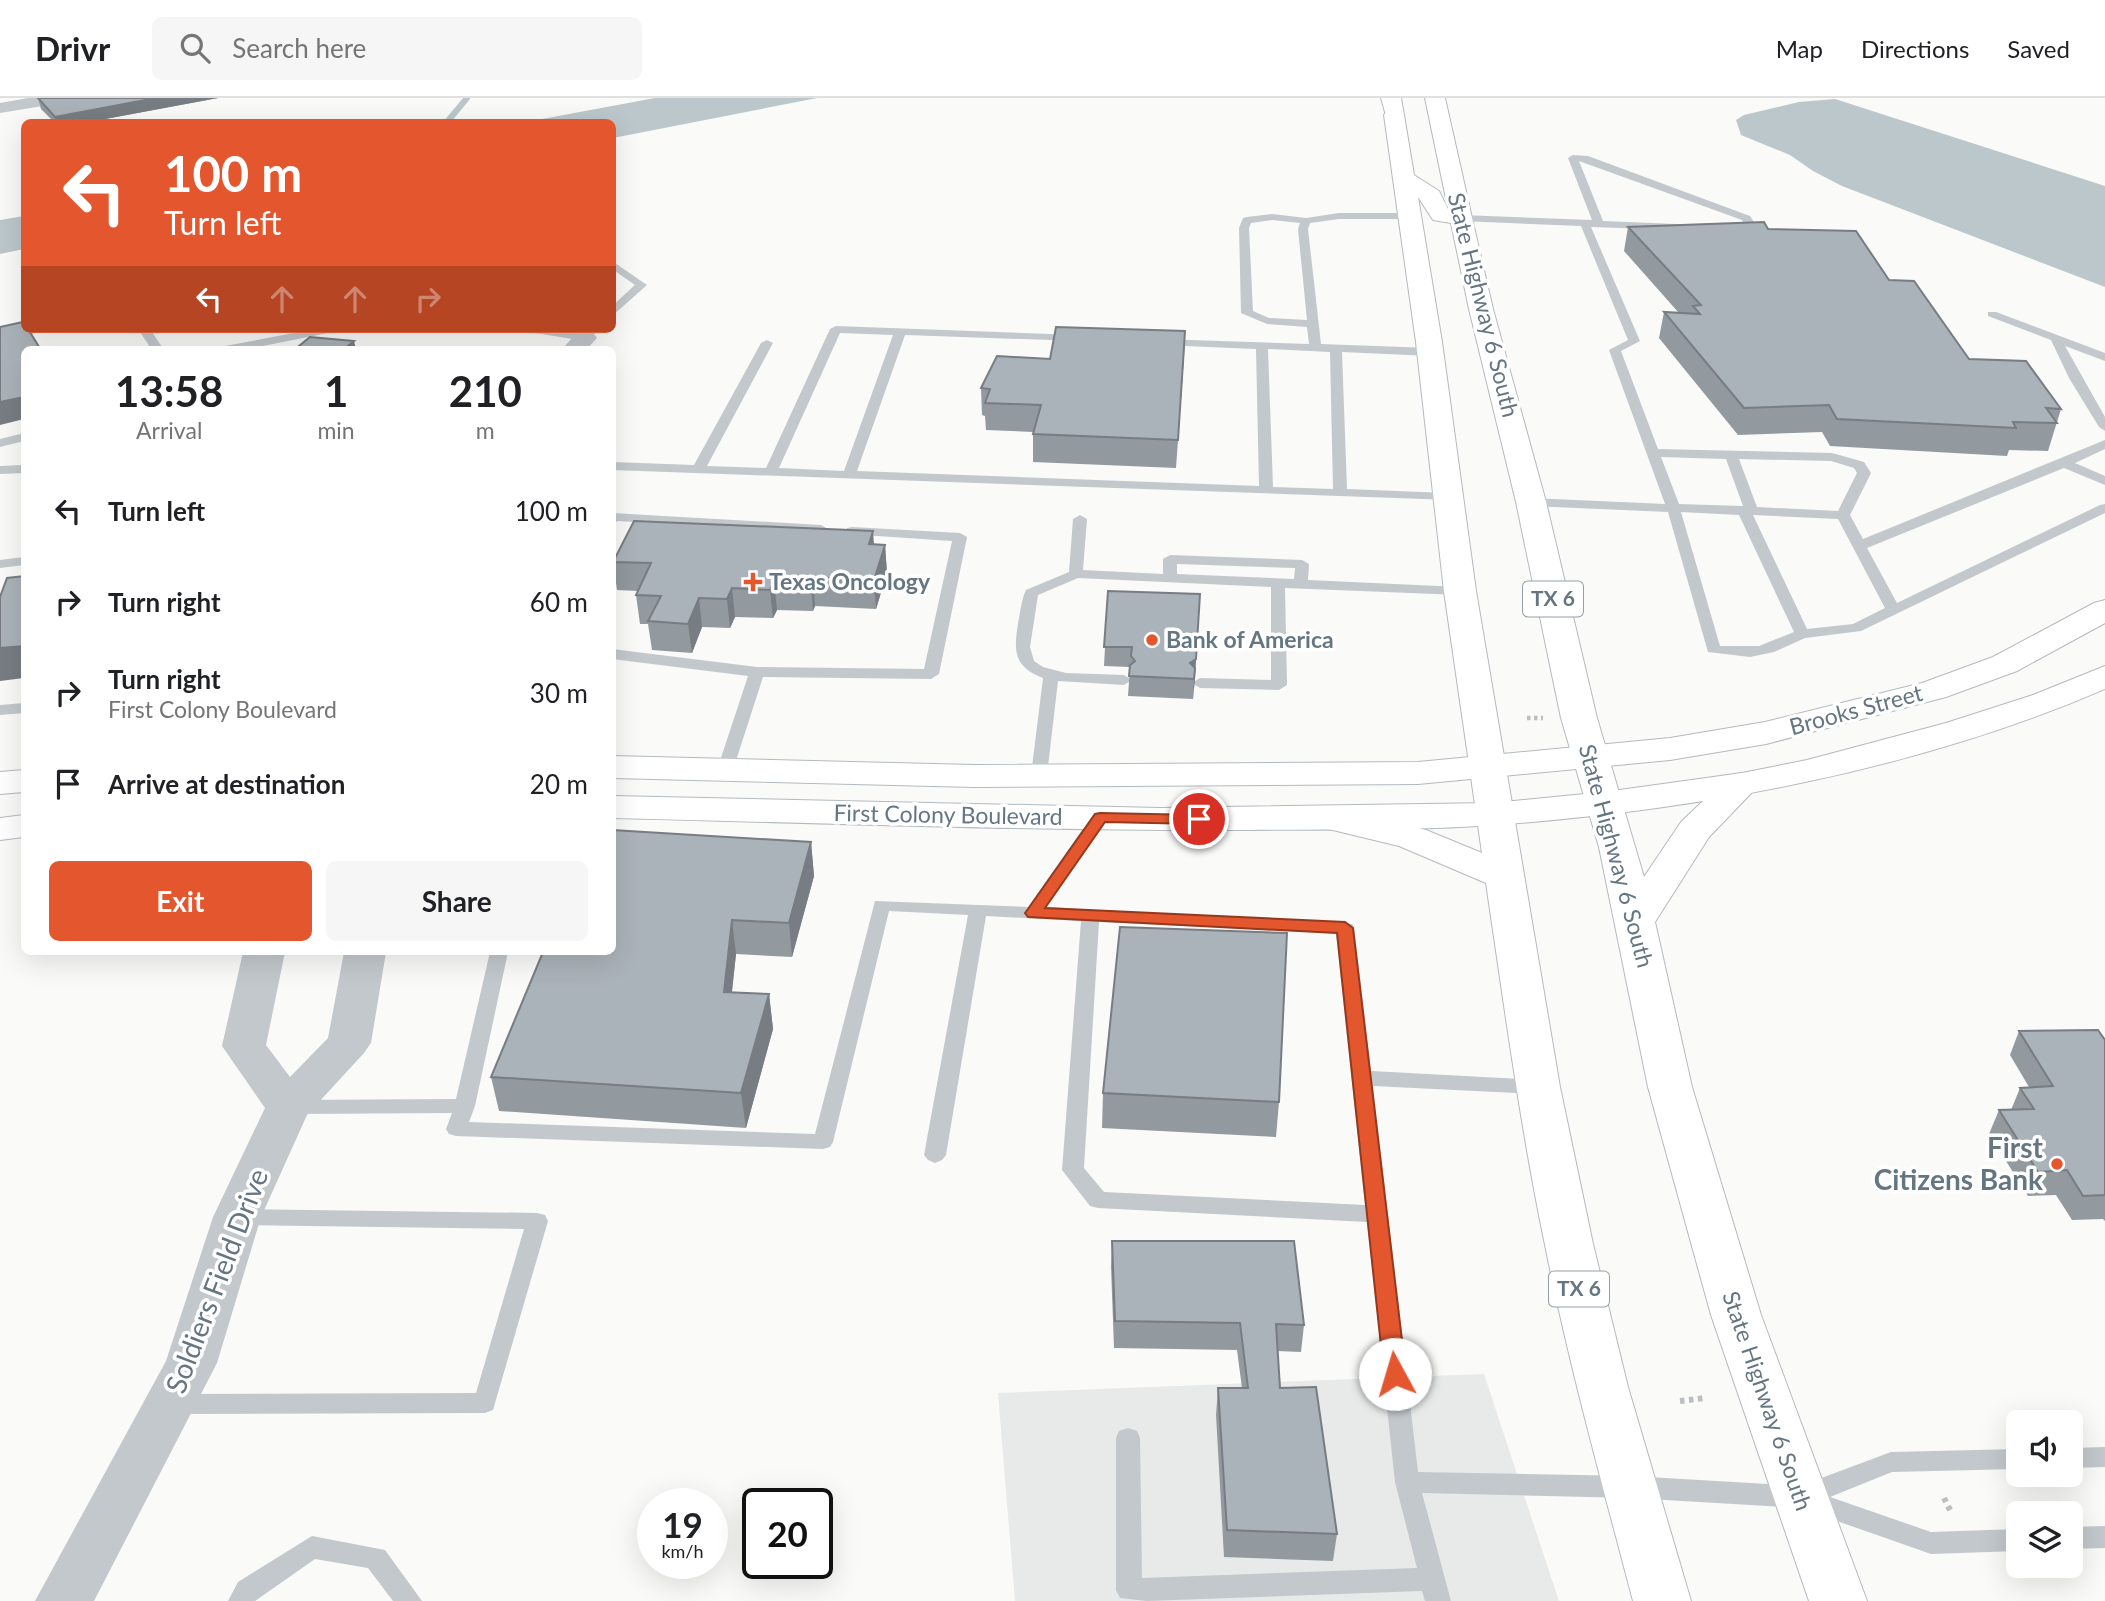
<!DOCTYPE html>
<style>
body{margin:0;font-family:Lato,sans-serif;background:#f6f6f6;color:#202124;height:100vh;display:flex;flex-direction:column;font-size:26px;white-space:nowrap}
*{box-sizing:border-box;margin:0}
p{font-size:23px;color:#757577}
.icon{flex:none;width:38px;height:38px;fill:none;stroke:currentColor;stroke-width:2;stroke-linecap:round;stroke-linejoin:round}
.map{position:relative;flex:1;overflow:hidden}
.side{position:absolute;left:21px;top:248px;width:595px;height:609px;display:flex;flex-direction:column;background:#fff;border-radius:10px;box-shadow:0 7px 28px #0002}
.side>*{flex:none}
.top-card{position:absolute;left:21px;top:21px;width:595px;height:214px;border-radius:10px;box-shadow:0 7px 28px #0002;background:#e4572e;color:#fff;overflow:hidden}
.controls{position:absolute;left:2006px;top:1312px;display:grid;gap:14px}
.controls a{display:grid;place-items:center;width:77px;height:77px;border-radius:10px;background:#fff;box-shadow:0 7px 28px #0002;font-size:35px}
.speed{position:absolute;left:637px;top:1390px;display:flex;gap:14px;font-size:35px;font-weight:700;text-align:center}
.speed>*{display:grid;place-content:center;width:91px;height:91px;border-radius:50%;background:#fff;box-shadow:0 7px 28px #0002;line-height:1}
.speed small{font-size:18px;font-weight:400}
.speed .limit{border:4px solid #111;border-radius:10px;background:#fff;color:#111}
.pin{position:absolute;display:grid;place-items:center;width:60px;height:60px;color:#fff;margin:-30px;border:4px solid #fff;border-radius:50%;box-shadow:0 2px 7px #0007}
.me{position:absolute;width:77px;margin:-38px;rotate:354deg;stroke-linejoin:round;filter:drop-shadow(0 0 5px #0008)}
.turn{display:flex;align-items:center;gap:24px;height:147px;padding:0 28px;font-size:32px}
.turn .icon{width:91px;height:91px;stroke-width:2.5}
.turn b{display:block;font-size:49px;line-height:60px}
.lanes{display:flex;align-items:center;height:66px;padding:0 28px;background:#0003;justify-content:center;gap:35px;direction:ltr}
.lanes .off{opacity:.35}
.eta{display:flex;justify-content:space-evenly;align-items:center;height:119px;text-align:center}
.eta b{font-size:42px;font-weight:700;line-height:49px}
.button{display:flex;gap:14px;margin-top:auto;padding:14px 28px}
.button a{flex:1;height:80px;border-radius:10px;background:#e4572e;color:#fff;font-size:28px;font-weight:700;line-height:80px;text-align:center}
.button a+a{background:#f6f6f6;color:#202124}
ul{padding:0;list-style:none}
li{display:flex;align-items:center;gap:21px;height:91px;padding:0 28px}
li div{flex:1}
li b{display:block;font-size:26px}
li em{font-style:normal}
header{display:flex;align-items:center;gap:42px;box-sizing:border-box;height:98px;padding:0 35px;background:#fff;border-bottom:2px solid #e0e0e0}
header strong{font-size:33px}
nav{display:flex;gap:38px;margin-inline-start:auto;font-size:24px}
.search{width:490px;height:63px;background:#f6f6f6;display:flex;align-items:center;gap:18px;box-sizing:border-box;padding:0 24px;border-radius:10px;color:#757577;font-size:26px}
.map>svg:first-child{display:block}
</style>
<header>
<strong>Drivr</strong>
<div class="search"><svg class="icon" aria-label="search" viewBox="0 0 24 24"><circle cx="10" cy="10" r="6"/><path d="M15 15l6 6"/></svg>Search here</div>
<nav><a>Map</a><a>Directions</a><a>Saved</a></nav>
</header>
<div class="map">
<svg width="2105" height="1503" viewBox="0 0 2105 1503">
<rect width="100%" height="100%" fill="#fafaf8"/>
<path fill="#e8e9e9" d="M1484 1276 1559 1503H1015L998 1295Z"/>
<g fill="#bbc7cb">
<path d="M655 0H817L613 40 612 24H526Z"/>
<path d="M1835 1 2105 88V189L1842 88 1813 73 1790 57 1741 37 1736 22 1744 17 1799 4Z"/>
<path d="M24 118V151L0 156V122Z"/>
</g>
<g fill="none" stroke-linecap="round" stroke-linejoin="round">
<path stroke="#bbc7cb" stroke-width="6" d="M447 24 467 0"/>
<g stroke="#b3babf" stroke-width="2">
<g id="secondary">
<path d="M2105 502V525L2017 573 1946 599 1766 646 1670 662 1418 686 974 689 612 680V658L974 667 1418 664 1670 640 1765 624 1922 585 1993 559 2094 505Z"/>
<path d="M2105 568V591C1918 672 1696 713 1493 727 1412 733 1331 731 1250 732 1038 733 825 725 612 720V698L1160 710 1494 705 1605 694 1742 675 1807 662 1946 625 2033 597Z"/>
<path d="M24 672V694L0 696V674Z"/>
<path d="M24 717V739L0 742V720Z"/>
</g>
</g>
<g stroke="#b5babe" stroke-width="2">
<path id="primary" d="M1394 11 1401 13 1404 17 1414 77 1439 93 1448 111 1469 115 1472 120 1493 211 1546 404 1597 620 1644 779 1681 724 1729 678 1742 675 1755 678 1760 686 1709 739 1655 824 1692 989 1761 1217 1867 1503H1809L1711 1217 1648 989 1599 749 1561 620 1516 404 1469 211 1451 125 1433 122 1418 99 1442 244 1476 493 1560 989 1593 1146 1628 1289 1691 1503H1633C1602 1385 1569 1267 1545 1147 1520 1027 1504 906 1486 785L1399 748 1312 727 1306 719 1312 711 1325 708 1426 732 1482 755 1444 493 1416 244 1384 17 1387 13Z"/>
</g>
<g stroke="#b4b9bd" stroke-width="2">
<g id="motorway">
<path d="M1381 0H1401L1404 17 1401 21H1387Z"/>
<path d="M1425 0H1445L1472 120 1469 125H1453L1450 120Z"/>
</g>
</g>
<path stroke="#bbbfc2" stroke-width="4.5" stroke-dasharray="3.5 3.5" stroke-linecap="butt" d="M1527 620H1543"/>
<g stroke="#bbbfc2" stroke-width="6" stroke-dasharray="4.5 4.5" stroke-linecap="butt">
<path d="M1680 1303 1705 1300"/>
<path d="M1944 1400 1951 1414"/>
</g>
<g fill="#c3c8cc" fill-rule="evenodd">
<path d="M1573 57 1588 58 1750 118 1759 132 1754 135 1735 133V129L1746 128 1742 122 1579 63 1603 123 1676 126 1681 129 1676 132 1591 129 1640 243 1621 253 1658 351 1832 355 1864 364 1871 375 1850 417 1863 441 2105 342V351L2075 365 2105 378V387L2064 370 1867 450 1897 505 2100 407 2105 406V415L1861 533 1805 540 1774 554 1750 559 1708 554 1668 414 1531 408 1524 404 1531 400 1665 406 1609 252 1628 242 1581 128 1461 123 1456 120 1461 117 1592 122 1568 60ZM1661 359 1726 361 1743 408 1679 406ZM1739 361 1831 363 1854 370 1857 375 1838 413 1757 409ZM1681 414 1739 417 1794 534 1759 548H1720ZM1753 417 1838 421 1885 510 1853 526 1807 531Z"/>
<path d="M1339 115H1410L1415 118 1410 121H1339L1310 125 1308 131 1321 246 1430 250 1436 254 1430 258 1342 254 1347 391 1446 395 1453 399 1451 402 612 372V364L694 367 761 245 767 242 773 245 707 368 766 370 830 231 836 228 1077 237 1083 240 1077 243 905 237 857 373 1259 388 1256 251 1161 247 1155 244 1161 241 1309 246 1307 229 1267 226 1241 215 1239 130 1243 120 1247 119 1272 116 1306 120ZM1272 122 1300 125 1298 131 1307 222 1269 220 1253 213 1249 130 1251 125ZM840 235 893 237 844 373 779 370ZM1268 251 1330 254 1333 391 1273 389Z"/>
<path d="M612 163 647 187 612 218V208L635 187 612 171Z"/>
<path d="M1988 214H1996L2105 255V263L2065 248 2105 319V333L2099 329 2069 280 2051 242 1988 218Z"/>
<path d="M29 231H51L0 244V238Z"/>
<path d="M138 231H150L164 252H152Z"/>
<path d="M315 231H339L333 234 243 252H219L225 248Z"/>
<path d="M523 231H551L582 236 588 231H601L585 243 529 234Z"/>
<path d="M24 335V343L0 349V341Z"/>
<path d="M24 367V375L0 376V368Z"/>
<path d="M612 415 821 427 828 431 821 435 618 423 612 426Z"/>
<path d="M1080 417 1087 421 1083 472 1163 476V461L1170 457 1302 462 1309 466 1308 482 1460 489 1467 493 1460 497 1285 490 1287 587 1279 592 1200 590 1192 585 1200 580 1271 582V489L1078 480 1038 497 1030 549 1034 563 1043 569 1066 575 1124 577 1132 582 1124 587 1058 583 1047 677 1039 682 1031 677 1043 580C1011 568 1014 549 1019 520 1021 510 1022 500 1026 492L1069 474 1073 421ZM1177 466 1295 470 1294 481 1177 476Z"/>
<path d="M852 429 960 435 967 439 939 576 931 581 763 579 733 672 725 677 719 676 717 672 748 578 612 561V551L757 569 924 571 952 443 847 436V430Z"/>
<path d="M24 459V467L0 470V462Z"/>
<path d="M24 605V615L0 617V607Z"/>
<path d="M1100 714 1109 719 1046 809 1352 826 1354 830 1371 973 1538 982 1545 984 1548 989 1545 994 1538 996 1373 988 1418 1374 1631 1378 1800 1388 1891 1354 2018 1351V1371L1892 1374 1830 1399 1931 1434 2018 1431V1453L1931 1456 1800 1410 1631 1400 1422 1395 1451 1503H1425L1422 1493 1147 1503 1120 1500 1116 1492V1340L1119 1333 1128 1330 1137 1333 1140 1340 1142 1480 1417 1470 1395 1384 1367 1124 1098 1110 1090 1108 1062 1072 1081 823 986 818 946 1057 942 1062 935 1065 928 1062 924 1057 968 817 889 813 833 1044 830 1049 823 1051 456 1038 449 1036 446 1031 452 1015 292 1016 285 1014 282 1009 285 1004 292 1002 456 1001 490 854H508L475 1008 469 1024 815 1036 875 803 1028 809 1094 715ZM1099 824 1336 835 1365 1107 1104 1094 1084 1070Z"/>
<path d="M238 1111 537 1115 545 1117 548 1123 493 1312 485 1315 172 1316 164 1313 160 1306 164 1299 172 1296 476 1295 524 1131 238 1127 230 1125 227 1119 230 1113Z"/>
<path d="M2105 1349V1369L2070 1370V1350Z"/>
<path d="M2105 1428V1450L2070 1451V1429Z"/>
<path d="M312 1438 385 1452 422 1503H393L368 1470 315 1461 255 1503H228L238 1484Z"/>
</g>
<g fill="#c3c8cc" fill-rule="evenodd">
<path d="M28 0H70L61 5 0 15V5Z"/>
<path d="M585 233 593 235 597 240 586 252H561L577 235Z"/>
</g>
<path fill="#c3c8cc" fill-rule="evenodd" d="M243 854H285L266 947 290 979 328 940 344 854H386L371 945 364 955 307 1017 261 1119 217 1265 94 1503H35L166 1263 213 1119 265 1010 222 948Z"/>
<use href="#secondary" fill="#fff" fill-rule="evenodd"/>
<use href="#primary" fill="#fff" fill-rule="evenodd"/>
<use href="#motorway" fill="#fff" fill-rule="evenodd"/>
</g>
<g fill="#929a9f">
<path d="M38 0H218L89 24H54L41 11Z"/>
<path d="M1628 129 1768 131 1889 182 1969 261 2061 311 2048 353 2009 352 2007 358 1830 348 1822 334 1738 337 1659 240 1664 214 1679 215 1624 153Z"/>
<path d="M1184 259 1176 370 1033 364V334L986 332 985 318 982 317 981 290 1050 261Z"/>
<path d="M874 446 885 447 887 475 876 511 815 508 813 513 777 512 773 520 735 519 730 530 702 529 692 555 652 552 648 526H640L636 497 638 493 617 492 613 464Z"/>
<path d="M1108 493 1195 580 1193 601 1128 598 1130 569 1104 568Z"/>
<path d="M811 744 814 778 792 859 736 856 732 894 769 896 773 931 746 1030 499 1013 491 979Z"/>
<path d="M2019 933 2105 942V1123L2103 1121 2072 1122 2056 1097 2028 1098 1989 1036 1999 1012H2011L2020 990 2029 989 2010 957Z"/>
<path d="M1103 995 1279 1004 1276 1039 1102 1030Z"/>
<path d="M1112 1143 1304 1227 1301 1254 1277 1253 1280 1290 1337 1436 1333 1463 1224 1459 1216 1317 1218 1290H1242L1237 1252 1114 1250 1111 1169Z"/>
</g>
<g fill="#777d82">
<path d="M156 0H218L89 24H57L55 19Z"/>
<path d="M1185 233 1184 259 1176 370 1178 342Z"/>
<path d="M354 243 356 252H343Z"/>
<path d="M24 299V321L0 327V304Z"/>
<path d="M873 433 875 461 869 446Z"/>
<path d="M885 447 887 475 876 511 874 482Z"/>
<path d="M813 479 815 508 813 513 811 485Z"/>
<path d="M774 483 777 512 773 520 770 492Z"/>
<path d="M732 490 735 519 730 530 727 501Z"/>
<path d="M1200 496 1195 580 1193 601 1194 581 1190 565Z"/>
<path d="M699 500 702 529 692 555 688 526Z"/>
<path d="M24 548V580L0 583V550Z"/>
<path d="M811 744 814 778 792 859 789 825Z"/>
<path d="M732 822 736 856 728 928 724 894Z"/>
<path d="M769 896 773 931 746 1030 741 995Z"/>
</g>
<g fill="#aab3b9" stroke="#777d82" stroke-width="2">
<path d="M38 0H156L55 19Z"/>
<path d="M1764 124 1768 131 1856 133 1889 182 1914 183 1969 261 2026 263 2061 311 2046 310 2057 325 2013 324 2016 330 1837 321 1829 307 1744 310 1664 214 1700 216 1693 208 1701 207 1628 129Z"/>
<path d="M23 224 24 226V231H28L41 252H24V299L0 304V229Z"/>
<path d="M1056 229 1185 233 1178 342 1033 336 1041 307 985 305 990 291 981 290 997 258 1050 261Z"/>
<path d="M310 239 354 243 343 252H294Z"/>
<path d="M634 423 873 433 869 446 885 447 874 482 813 479 811 485 774 483 770 492 732 490 727 501 699 500 688 526 648 523 661 498 636 497 651 465 613 464Z"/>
<path d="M24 478V548L0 550V499L7 480Z"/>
<path d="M1108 493 1200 496 1196 561 1190 565 1195 570 1194 581 1129 578 1130 567 1135 563 1131 558 1132 549H1104Z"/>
<path d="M612 732 811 744 789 825 732 822 724 894 769 896 741 995 491 979 543 854H612Z"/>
<path d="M1120 829 1287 835 1279 1004 1103 995Z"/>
<path d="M2098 932 2105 942V1097L2083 1098 2067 1072 2038 1074 1999 1012 2034 1011 2020 990 2053 988 2019 933Z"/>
<path d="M1112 1143H1294L1304 1227 1276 1226 1280 1290 1316 1289 1337 1436 1227 1432 1218 1290H1248L1240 1225 1115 1223Z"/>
</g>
<path fill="#e4572e" stroke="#94391e" stroke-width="2" d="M1100 715 1199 717 1207 721 1199 726 1105 724 1045 810 1345 824 1353 830 1406 1276 1403 1283 1395 1285 1388 1283 1384 1276 1337 835 1028 819 1025 815 1028 811 1095 716Z"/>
<g fill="#e4572e" stroke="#fff" stroke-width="2.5">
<path d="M749.5 473.5h7v7h7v7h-7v7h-7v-7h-7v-7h7z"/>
<circle cx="1152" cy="542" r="7"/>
<circle cx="2057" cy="1066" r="7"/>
</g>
<g text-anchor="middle" stroke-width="7" stroke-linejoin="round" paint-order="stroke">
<g fill="#fff" stroke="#939fa8" stroke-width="2">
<rect x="1523" y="483.5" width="60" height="35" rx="5"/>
<rect x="1549" y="1173.5" width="60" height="35" rx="5"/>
</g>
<g font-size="21" font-weight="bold" fill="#657683">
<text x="1553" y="508">TX 6</text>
<text x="1579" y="1198">TX 6</text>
</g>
<g font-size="23" fill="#657683" stroke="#fff">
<text transform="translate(1483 207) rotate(76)" y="8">State Highway 6 South</text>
<text transform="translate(1856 612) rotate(-15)" y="8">Brooks Street</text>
<text transform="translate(948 717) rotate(1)" y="8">First Colony Boulevard</text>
<text transform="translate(1616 758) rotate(75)" y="8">State Highway 6 South</text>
<text transform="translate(1767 1303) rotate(71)" y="8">State Highway 6 South</text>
</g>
<g font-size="23" font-weight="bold" fill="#657683" stroke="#fff" text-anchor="start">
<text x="769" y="492">Texas Oncology</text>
<text x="1166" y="550">Bank of America</text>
</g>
<g font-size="28" font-weight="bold" fill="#657683" stroke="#fff" text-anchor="end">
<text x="2043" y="1060">First<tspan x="2043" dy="32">Citizens Bank</tspan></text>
</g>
<g font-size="28" fill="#657683" stroke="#fff">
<text transform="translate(217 1183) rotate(-69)" y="10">Soldiers Field Drive</text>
</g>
</g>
</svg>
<div class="controls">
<a><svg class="icon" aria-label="sound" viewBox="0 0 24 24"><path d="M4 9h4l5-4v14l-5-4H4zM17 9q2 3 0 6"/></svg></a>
<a><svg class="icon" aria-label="layers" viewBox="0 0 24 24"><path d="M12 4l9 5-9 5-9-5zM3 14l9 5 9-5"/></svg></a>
</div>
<div class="speed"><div>19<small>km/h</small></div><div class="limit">20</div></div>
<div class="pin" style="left:1199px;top:721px;background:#d93025"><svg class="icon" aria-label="arrive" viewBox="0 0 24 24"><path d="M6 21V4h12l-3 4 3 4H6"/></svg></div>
<svg class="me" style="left:1395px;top:1276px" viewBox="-20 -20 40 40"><circle r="19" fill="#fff"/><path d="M0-13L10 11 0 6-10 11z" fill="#e4572e"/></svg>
<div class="top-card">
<div class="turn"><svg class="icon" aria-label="left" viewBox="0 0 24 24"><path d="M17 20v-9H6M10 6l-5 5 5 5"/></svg><div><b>100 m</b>Turn left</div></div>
<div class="lanes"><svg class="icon" aria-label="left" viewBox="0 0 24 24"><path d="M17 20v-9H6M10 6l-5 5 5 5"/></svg><svg class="icon off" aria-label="ahead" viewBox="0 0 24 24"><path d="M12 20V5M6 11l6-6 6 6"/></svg><svg class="icon off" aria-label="ahead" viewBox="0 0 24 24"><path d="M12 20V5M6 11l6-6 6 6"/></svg><svg class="icon off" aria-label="right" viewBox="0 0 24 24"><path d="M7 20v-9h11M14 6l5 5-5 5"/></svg></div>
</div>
<section class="side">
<div class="eta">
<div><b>13:58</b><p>Arrival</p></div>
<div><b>1</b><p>min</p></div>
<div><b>210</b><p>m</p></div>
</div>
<ul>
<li><svg class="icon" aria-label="left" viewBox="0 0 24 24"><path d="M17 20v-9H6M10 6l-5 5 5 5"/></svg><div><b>Turn left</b></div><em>100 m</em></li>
<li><svg class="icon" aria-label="right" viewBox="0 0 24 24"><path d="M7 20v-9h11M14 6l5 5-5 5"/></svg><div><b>Turn right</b></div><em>60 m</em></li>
<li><svg class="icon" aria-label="right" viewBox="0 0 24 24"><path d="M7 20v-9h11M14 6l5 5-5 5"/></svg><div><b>Turn right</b><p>First Colony Boulevard</p></div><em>30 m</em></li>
<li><svg class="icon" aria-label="arrive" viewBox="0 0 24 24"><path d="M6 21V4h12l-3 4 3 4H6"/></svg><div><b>Arrive at destination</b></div><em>20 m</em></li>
</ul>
<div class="button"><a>Exit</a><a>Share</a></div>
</section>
</div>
